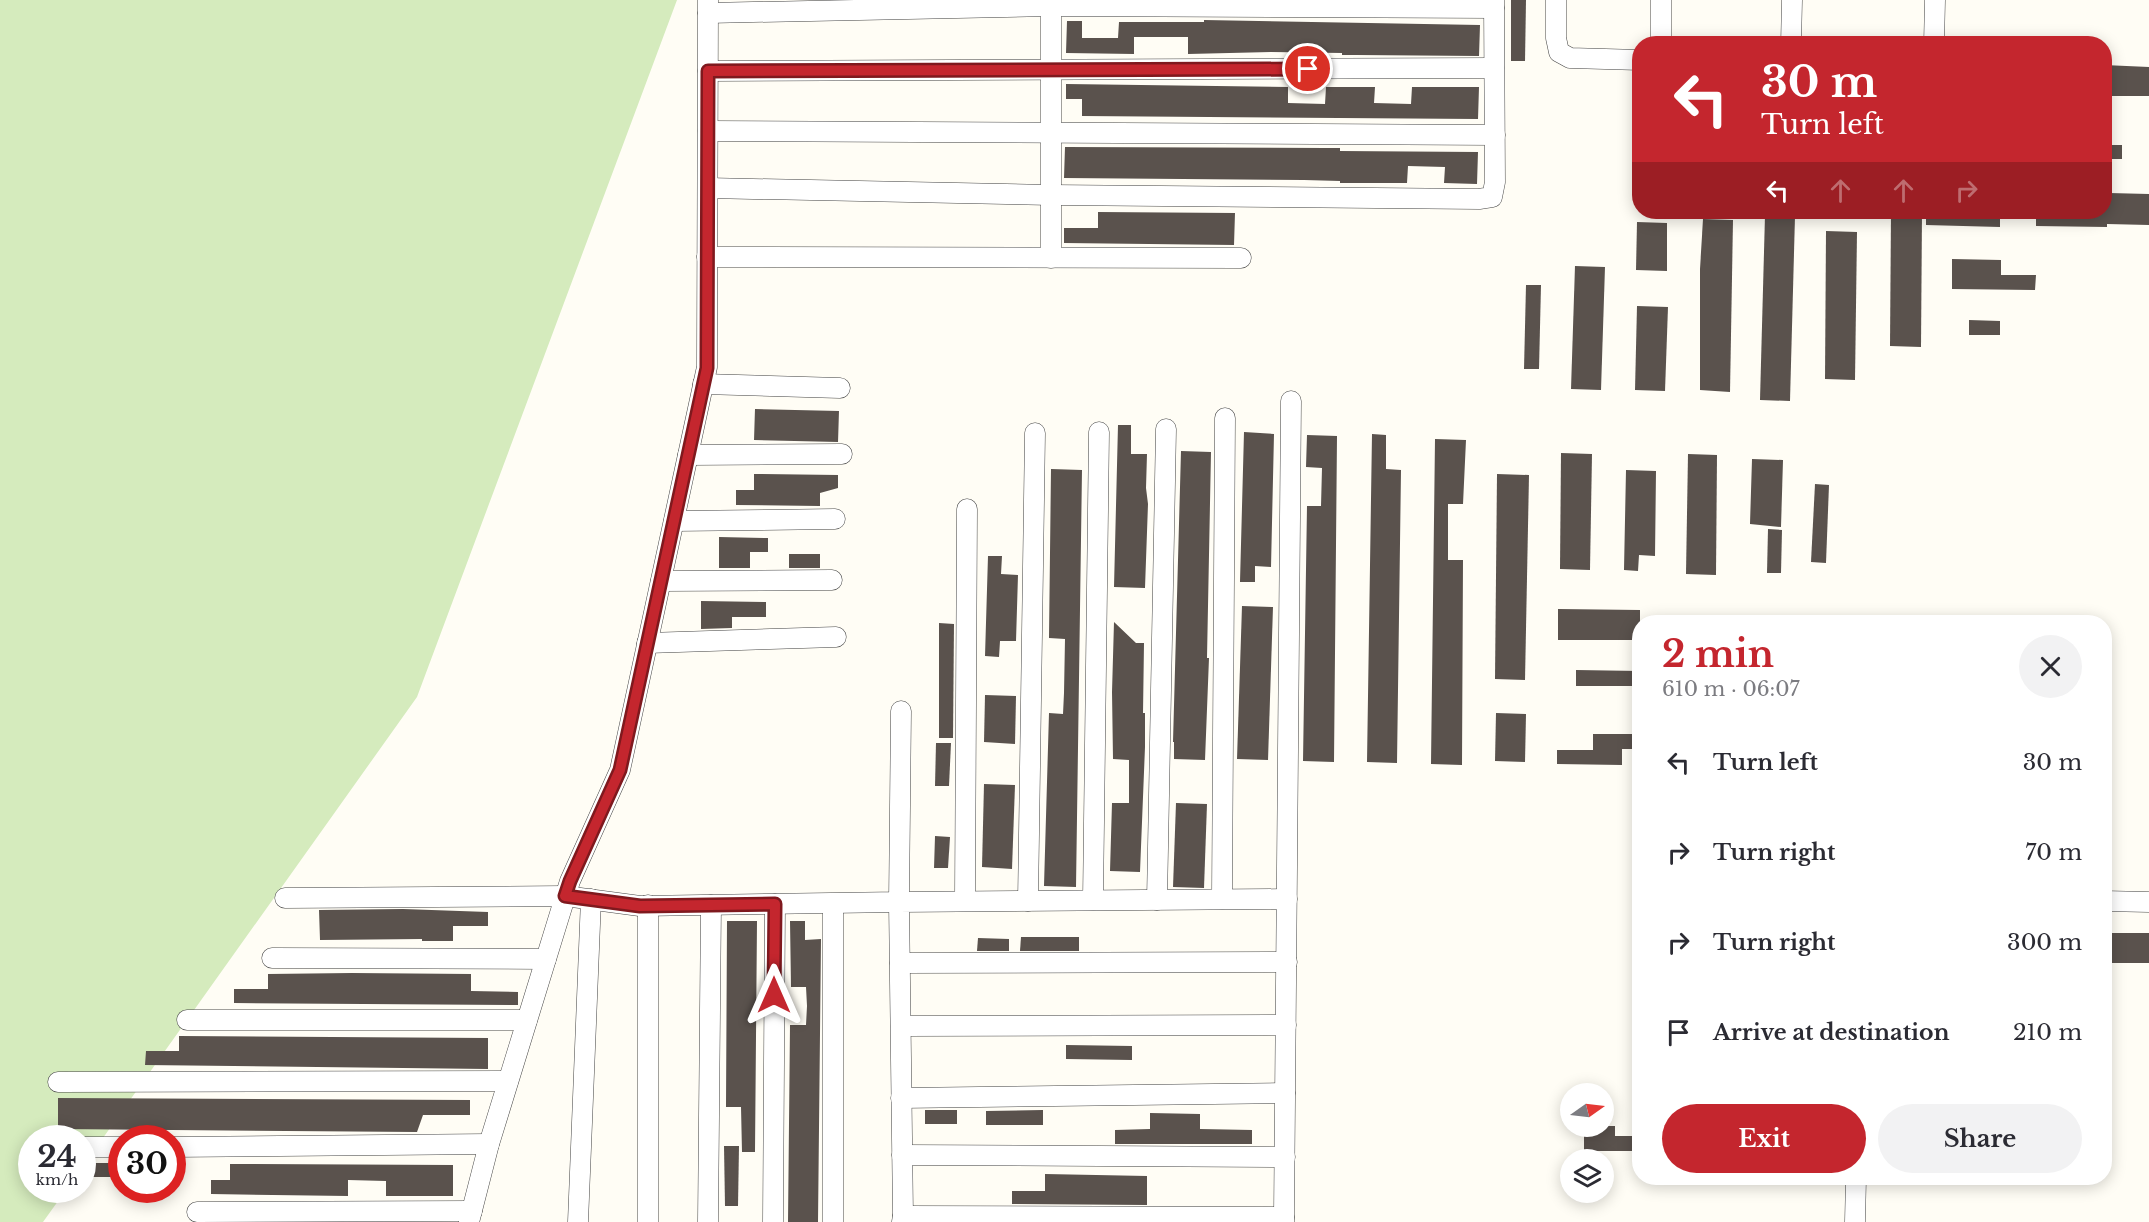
<!DOCTYPE html>
<meta charset="utf-8">
<style>
body{margin:0;font-family:"Libre Baskerville",serif;background:#f2f2f3;color:#2b2b33;height:100vh;display:flex;flex-direction:column;font-size:22px;white-space:nowrap}
*{box-sizing:border-box;margin:0}
p{font-size:20px;color:#7c7c81}
.icon{flex:none;width:33px;height:33px;fill:none;stroke:currentColor;stroke-width:2;stroke-linecap:round;stroke-linejoin:round}
.map{position:relative;flex:1;overflow:hidden}
.drawer{position:absolute;left:1632px;top:615px;width:480px;height:570px;display:flex;flex-direction:column;background:#fff;border-radius:24px;box-shadow:0 3px 15px #0003}
.drawer>*{flex:none}
.hud{position:absolute;left:1632px;top:36px;width:480px;height:183px;border-radius:24px;box-shadow:0 3px 15px #0003;background:#c4262e;color:#fff;overflow:hidden}
.needle{width:39px;rotate:76deg}
.tools{position:absolute;left:1560px;top:1083px;display:grid;gap:12px}
.tools a{display:grid;place-items:center;width:54px;height:54px;border-radius:50%;background:#fff;box-shadow:0 3px 15px #0003;font-size:30px}
.speed{position:absolute;left:18px;top:1125px;display:flex;gap:12px;font-size:30px;font-weight:700;text-align:center}
.speed>*{display:grid;place-content:center;width:78px;height:78px;border-radius:50%;background:#fff;box-shadow:0 3px 15px #0003;line-height:1}
.speed small{font-size:15px;font-weight:400}
.speed .limit{border:9px solid #d22;background:#fff;color:#111}
.pin{position:absolute;display:grid;place-items:center;width:51px;height:51px;color:#fff;margin:-26px;border:3px solid #fff;border-radius:50%;box-shadow:0 2px 6px #0007}
.me{position:absolute;width:66px;margin:-33px;rotate:0deg;stroke-linejoin:round;filter:drop-shadow(0 0 4px #0008)}
.turn{display:flex;align-items:center;gap:21px;height:126px;padding:0 30px;font-size:27px}
.turn .icon{width:78px;height:78px;stroke-width:2.5}
.turn b{display:block;font-size:42px;line-height:51px}
.lanes{display:flex;align-items:center;height:57px;padding:0 30px;background:#0003;justify-content:center;gap:30px;direction:ltr}
.lanes .off{opacity:.35}
.round{display:grid;place-items:center;flex:none;width:63px;height:63px;border-radius:32px;background:#f2f2f3}
.overview{display:flex;align-items:center;justify-content:space-between;height:102px;padding:0 30px}
h1{font-size:36px;font-weight:700;line-height:45px;color:#c4262e}
.button{display:flex;gap:12px;margin-top:auto;padding:12px 30px}
.button a{flex:1;height:69px;border-radius:36px;background:#c4262e;color:#fff;font-size:24px;font-weight:700;line-height:69px;text-align:center}
.button a+a{background:#f2f2f3;color:#2b2b33}
ul{padding:0;list-style:none}
li{display:flex;align-items:center;gap:18px;height:90px;padding:0 30px}
li div{flex:1}
li b{display:block;font-size:22px}
li em{font-style:normal}
.map>svg:first-child{display:block}
</style>
<div class="map">
<svg width="2149" height="1222" viewBox="0 0 2149 1222">
<rect width="100%" height="100%" fill="#fffdf5"/>
<path fill="#d5ebbd" d="M0 0H677L417 697 83 1166 82 1138H32V1190H66L43 1222H0Z"/>
<g fill="#5a524d">
<path d="M1511 0H1526L1525 61H1511Z"/>
<path d="M1204 20 1480 25 1479 56 1357 55H1342V53L1271 52 1188 54V37H1134V54L1066 53 1067 21H1082V38H1118L1119 22H1204Z"/>
<path d="M2104 65 2149 67V96H2104Z"/>
<path d="M1066 84 1288 87V103L1325 104 1326 87H1375L1374 103 1411 104 1412 87H1479L1478 119 1082 116V99H1066Z"/>
<rect x="2104" y="145" width="18" height="14"/>
<path d="M1065 147 1325 148H1340V151L1478 152 1477 184 1444 183 1445 167 1408 166 1407 183H1340V181L1304 180 1064 178Z"/>
<path d="M2109 193 2149 194V225L2107 224V227L2036 226V212H2104V197H2109Z"/>
<path d="M1098 212 1235 213 1234 245 1064 243V228H1098Z"/>
<path d="M1891 212H1922L1921 347 1890 346Z"/>
<path d="M1926 212H2000V227L1926 225Z"/>
<path d="M1765 215 1795 216 1790 401 1760 400Z"/>
<path d="M1703 219 1733 220 1730 392 1700 390V269Z"/>
<path d="M1637 222 1667 223V271L1636 270Z"/>
<path d="M1826 231 1857 232 1855 380 1825 379Z"/>
<path d="M1952 259 2001 260V275H2036L2035 290 1952 289Z"/>
<path d="M1575 266 1605 267 1601 390 1571 389Z"/>
<path d="M1526 285H1541L1539 369H1524Z"/>
<path d="M1637 306 1668 307 1665 391 1635 390Z"/>
<path d="M1969 320 2000 321V335H1969Z"/>
<path d="M755 409 839 411 838 442 754 440Z"/>
<path d="M1118 425H1131V454H1147L1146 488 1148 504 1145 588 1114 587Z"/>
<path d="M1244 432 1274 434 1271 567 1255 566V582H1240Z"/>
<path d="M1372 434 1386 435V469L1401 470 1397 763 1367 762Z"/>
<path d="M1307 435 1337 436 1334 762 1303 761 1307 506H1321L1322 468 1306 467Z"/>
<path d="M1435 439 1466 440 1463 504H1448V560H1463L1462 765 1431 764Z"/>
<path d="M1181 451 1211 452 1207 658H1209L1205 760 1174 759V742H1173Z"/>
<path d="M1561 453 1592 454 1590 570 1560 569Z"/>
<path d="M1688 454 1717 455 1716 575 1686 574Z"/>
<path d="M1752 459 1783 460 1781 527 1750 524Z"/>
<path d="M1051 469 1082 470 1076 887 1044 886 1049 713 1063 714 1064 693 1065 639 1049 638Z"/>
<path d="M1626 470 1656 471 1655 556 1639 555 1638 571 1624 570Z"/>
<path d="M754 474 838 475V488L820 493V506L736 505V490H754Z"/>
<path d="M1497 474 1529 475 1525 680 1495 679Z"/>
<path d="M1815 484 1829 485 1826 563 1811 562Z"/>
<path d="M1768 529 1782 530 1781 573H1767Z"/>
<path d="M719 537 768 538V552H750V568H719Z"/>
<rect x="789" y="554" width="31" height="14"/>
<path d="M988 556H1002L1001 574 1018 575 1016 641H1000L999 657 985 656Z"/>
<path d="M701 601 766 602V617H732V628L701 629Z"/>
<path d="M1242 606 1273 607 1268 760 1237 759Z"/>
<path d="M1558 609 1640 610V640H1558Z"/>
<path d="M1114 622 1136 643H1144L1143 713H1145V747L1140 872 1110 871 1112 803H1129V760L1113 759 1112 692Z"/>
<path d="M939 623 954 624 953 738H939Z"/>
<path d="M1576 670 1640 671V686H1576Z"/>
<path d="M985 695 1016 696 1015 744 984 742Z"/>
<path d="M1496 713 1526 714 1525 762 1495 761Z"/>
<path d="M1593 734H1640V749H1622V765L1557 764V750H1593Z"/>
<path d="M936 743H951L949 786H935Z"/>
<path d="M984 784 1015 785 1012 869 982 867Z"/>
<path d="M1176 803 1207 804 1204 888 1173 887Z"/>
<path d="M935 836 950 837 948 868H934Z"/>
<path d="M403 909 488 912V926H453V941H422V939L320 940 319 910Z"/>
<path d="M727 921H757L755 1152H742L741 1107H726Z"/>
<path d="M790 921H805V940L821 939 818 1222H788L790 1025H806L807 1006 806 987H791Z"/>
<rect x="2104" y="933" width="45" height="30"/>
<path d="M1021 937H1079V951H1020Z"/>
<path d="M978 938 1009 939V951H977Z"/>
<path d="M352 973 471 974V991L518 992V1005L234 1003V989H268V974Z"/>
<path d="M179 1036 488 1038V1069L145 1065 146 1051H179Z"/>
<path d="M1066 1045 1132 1046V1060L1066 1059Z"/>
<path d="M58 1098 470 1100V1115H423L417 1132 58 1129Z"/>
<rect x="925" y="1110" width="32" height="14"/>
<path d="M1043 1110V1125H986V1111Z"/>
<path d="M1150 1113 1200 1114V1129L1252 1130V1144H1115V1130L1150 1129Z"/>
<path d="M1584 1126H1615V1136H1633V1151H1584Z"/>
<path d="M724 1146H739L738 1206H725Z"/>
<rect x="92" y="1163" width="29" height="14"/>
<path d="M230 1164 453 1165V1196H386V1181L348 1180V1196L211 1194V1180H230Z"/>
<path d="M1045 1174 1147 1176V1205L1012 1204V1191H1045Z"/>
</g>
<g fill="none" stroke-linecap="round" stroke-linejoin="round">
<g stroke="#444" stroke-width="21">
<g id="minor">
<path d="M1556 0V38L1559 52 1570 58 1640 60"/>
<path d="M1661 0V44"/>
<path d="M708 13 1051 6 1494 8"/>
<path d="M1791 44 1792 0"/>
<path d="M1934 44 1935 0"/>
<path d="M708 71 1494 68"/>
<path d="M708 131 1495 135"/>
<path d="M708 188 1051 195 1479 199 1492 197 1495 182 1494 0"/>
<path d="M707 257 1241 258"/>
<path d="M1051 258V0"/>
<path d="M703 384 840 388"/>
<path d="M688 455 842 454"/>
<path d="M674 521 835 519"/>
<path d="M661 581 832 580"/>
<path d="M647 643 836 637"/>
<path d="M285 898 565 896 640 906 899 902 901 711"/>
<path d="M1222 899 1225 418"/>
<path d="M1093 900 1099 432"/>
<path d="M1157 900 1166 429"/>
<path d="M965 901 967 509"/>
<path d="M1028 901 1035 433"/>
<path d="M2104 901 2149 902"/>
<path d="M833 904V1222"/>
<path d="M272 958 546 959"/>
<path d="M900 963 1287 962"/>
<path d="M187 1020H527"/>
<path d="M901 1026 1286 1025"/>
<path d="M58 1082 508 1081"/>
<path d="M901 1098 1285 1093"/>
<path d="M82 1147H122"/>
<path d="M172 1147 489 1144"/>
<path d="M902 1155 1285 1157"/>
<path d="M197 1212 472 1211"/>
<path d="M903 1216 899 902 1287 899"/>
<path d="M1284 1217 1291 401"/>
<path d="M469 1222 489 1144 570 881 620 770 707 367 708 0"/>
<path d="M578 1222 591 899"/>
<path d="M648 1222V905"/>
<path d="M708 1222 711 905"/>
<path d="M773 1222 775 904"/>
<path d="M902 1222 903 1216 1284 1217V1222"/>
<path d="M1855 1222 1856 1178"/>
</g>
</g>
<use href="#minor" stroke="#fff" stroke-width="20"/>
</g>
<g fill="none" stroke-linecap="round" stroke-linejoin="round">
<g stroke="#7f191e" stroke-width="15">
<path id="route" d="M774 995 775 904 640 906 565 896 570 881 620 770 707 368 708 71 1308 69"/>
</g>
<use href="#route" stroke="#c4262e" stroke-width="10"/>
</g>
</svg>
<div class="tools">
<a><svg class="needle" viewBox="-14 -14 28 28"><path d="M0-13l5 13h-10z" fill="#e53935"/><path d="M0 13l5-13h-10z" fill="#7c7c81"/></svg></a>
<a><svg class="icon" aria-label="layers" viewBox="0 0 24 24"><path d="M12 4l9 5-9 5-9-5zM3 14l9 5 9-5"/></svg></a>
</div>
<div class="speed"><div>24<small>km/h</small></div><div class="limit">30</div></div>
<div class="pin" style="left:1308px;top:69px;background:#d93025"><svg class="icon" aria-label="arrive" viewBox="0 0 24 24"><path d="M6 21V4h12l-3 4 3 4H6"/></svg></div>
<svg class="me" style="left:774px;top:995px" viewBox="-20 -20 40 40"><path d="M0-17L14 15 0 8-14 15z" fill="#c4262e" stroke="#fff" stroke-width="4"/></svg>
<div class="hud">
<div class="turn"><svg class="icon" aria-label="left" viewBox="0 0 24 24"><path d="M17 20v-9H6M10 6l-5 5 5 5"/></svg><div><b>30 m</b>Turn left</div></div>
<div class="lanes"><svg class="icon" aria-label="left" viewBox="0 0 24 24"><path d="M17 20v-9H6M10 6l-5 5 5 5"/></svg><svg class="icon off" aria-label="ahead" viewBox="0 0 24 24"><path d="M12 20V5M6 11l6-6 6 6"/></svg><svg class="icon off" aria-label="ahead" viewBox="0 0 24 24"><path d="M12 20V5M6 11l6-6 6 6"/></svg><svg class="icon off" aria-label="right" viewBox="0 0 24 24"><path d="M7 20v-9h11M14 6l5 5-5 5"/></svg></div>
</div>
<section class="drawer">
<div class="overview"><div><h1>2 min</h1><p>610 m · 06:07</p></div><a class="round"><svg class="icon" aria-label="close" viewBox="0 0 24 24"><path d="M6 6l12 12M18 6L6 18"/></svg></a></div>
<ul>
<li><svg class="icon" aria-label="left" viewBox="0 0 24 24"><path d="M17 20v-9H6M10 6l-5 5 5 5"/></svg><div><b>Turn left</b></div><em>30 m</em></li>
<li><svg class="icon" aria-label="right" viewBox="0 0 24 24"><path d="M7 20v-9h11M14 6l5 5-5 5"/></svg><div><b>Turn right</b></div><em>70 m</em></li>
<li><svg class="icon" aria-label="right" viewBox="0 0 24 24"><path d="M7 20v-9h11M14 6l5 5-5 5"/></svg><div><b>Turn right</b></div><em>300 m</em></li>
<li><svg class="icon" aria-label="arrive" viewBox="0 0 24 24"><path d="M6 21V4h12l-3 4 3 4H6"/></svg><div><b>Arrive at destination</b></div><em>210 m</em></li>
</ul>
<div class="button"><a>Exit</a><a>Share</a></div>
</section>
</div>
